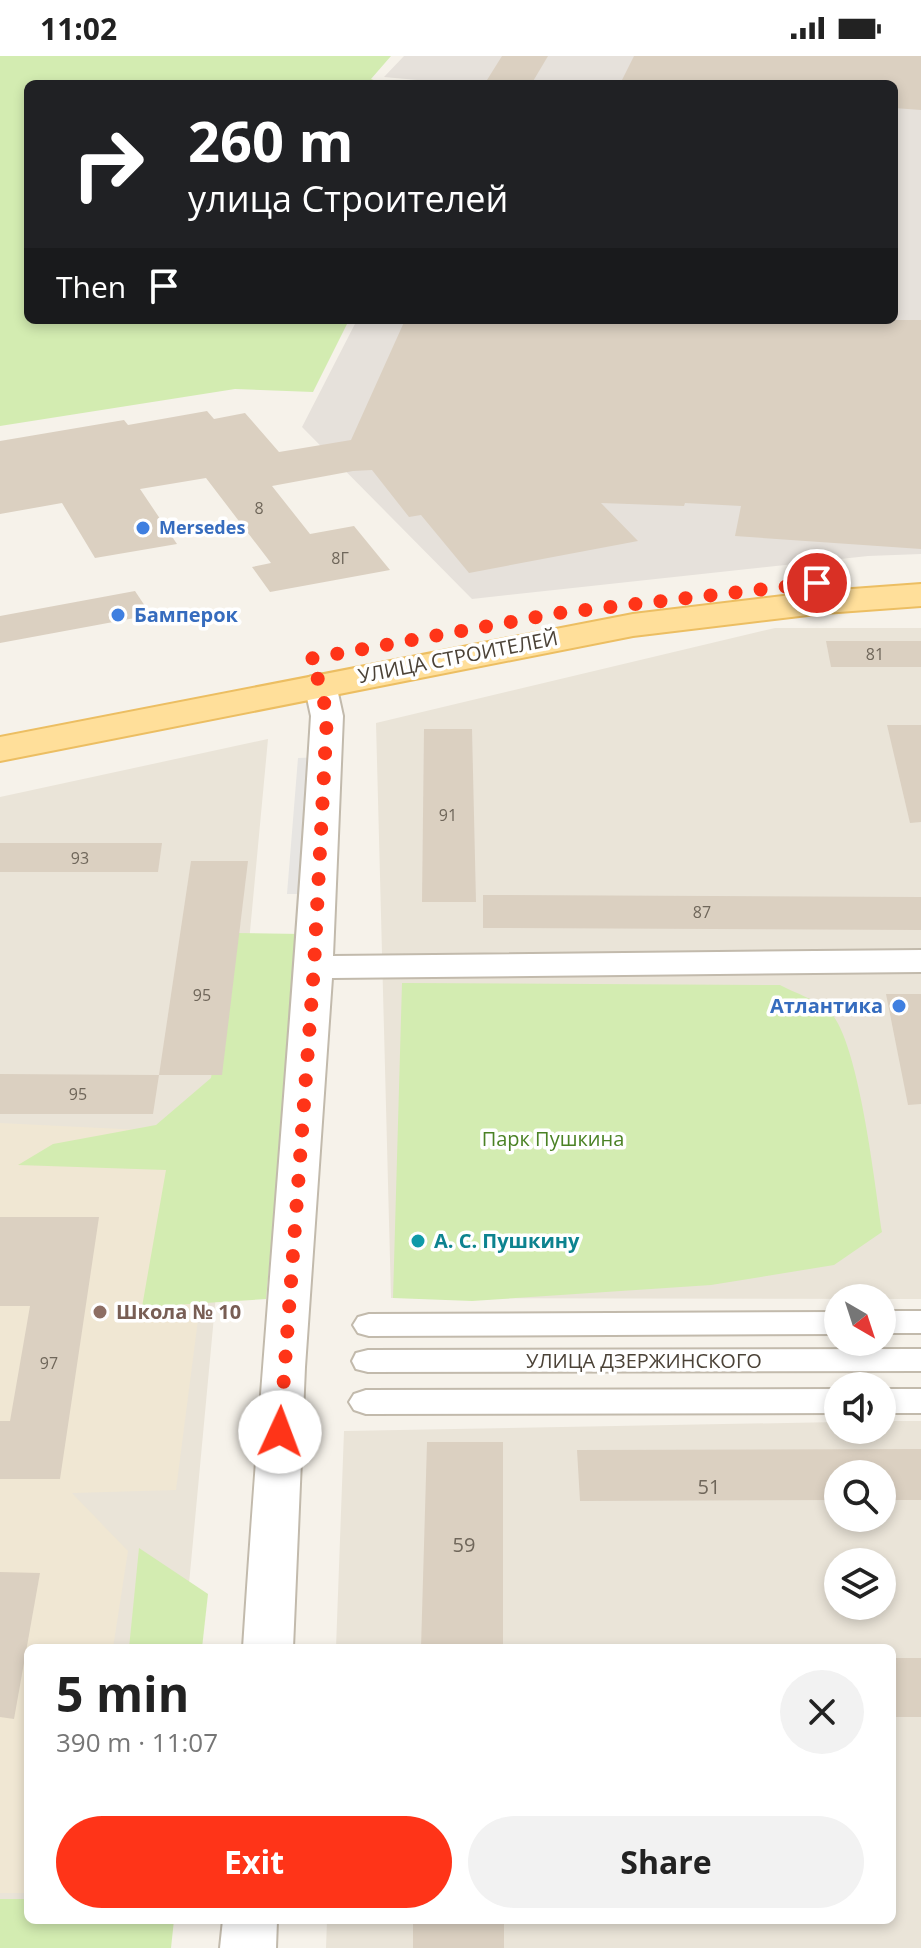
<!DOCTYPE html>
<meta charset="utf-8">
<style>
body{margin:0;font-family:"Open Sans",sans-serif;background:#f2f2f2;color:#222;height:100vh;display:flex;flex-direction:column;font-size:30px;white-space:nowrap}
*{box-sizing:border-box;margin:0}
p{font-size:26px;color:#767676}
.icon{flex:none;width:44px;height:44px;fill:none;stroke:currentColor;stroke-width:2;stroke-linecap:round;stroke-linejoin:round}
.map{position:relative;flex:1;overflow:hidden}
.drawer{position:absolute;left:24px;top:1588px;width:872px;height:280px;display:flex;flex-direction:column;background:#fff;border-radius:12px;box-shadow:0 4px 12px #0003}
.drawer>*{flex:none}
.top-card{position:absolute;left:24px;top:24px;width:874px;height:244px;border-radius:12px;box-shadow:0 4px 12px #0003;background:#202124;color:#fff;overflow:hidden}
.needle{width:52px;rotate:141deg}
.fabs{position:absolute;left:824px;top:1228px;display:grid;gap:16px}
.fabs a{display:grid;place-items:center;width:72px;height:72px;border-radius:50%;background:#fff;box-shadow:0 4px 12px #0003;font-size:40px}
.pin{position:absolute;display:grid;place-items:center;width:68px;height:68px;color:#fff;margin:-34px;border:4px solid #fff;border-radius:50%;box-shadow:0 2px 8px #0007}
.me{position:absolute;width:88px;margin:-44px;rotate:2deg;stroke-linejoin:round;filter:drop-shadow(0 0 6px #0008)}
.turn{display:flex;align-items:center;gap:28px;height:168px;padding:0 32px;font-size:36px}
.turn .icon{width:104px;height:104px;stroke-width:2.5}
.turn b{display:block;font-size:56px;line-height:68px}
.then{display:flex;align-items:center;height:76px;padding:0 32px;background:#0003;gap:16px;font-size:30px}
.round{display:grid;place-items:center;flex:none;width:84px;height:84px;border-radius:42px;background:#f2f2f2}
.headline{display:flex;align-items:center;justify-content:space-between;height:136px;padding:0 32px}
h1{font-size:48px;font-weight:700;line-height:60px}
.primary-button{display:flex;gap:16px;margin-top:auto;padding:16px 32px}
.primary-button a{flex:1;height:92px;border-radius:48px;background:#ff3418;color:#fff;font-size:32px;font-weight:700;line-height:92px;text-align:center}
.primary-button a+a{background:#f2f2f2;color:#222}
.status{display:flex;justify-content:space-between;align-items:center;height:56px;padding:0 40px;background:#fff;direction:ltr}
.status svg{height:22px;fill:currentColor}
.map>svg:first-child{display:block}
</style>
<div class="status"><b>11:02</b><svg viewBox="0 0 49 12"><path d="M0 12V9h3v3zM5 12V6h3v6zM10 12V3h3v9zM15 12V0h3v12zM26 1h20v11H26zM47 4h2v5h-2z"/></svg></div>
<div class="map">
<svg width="921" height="1892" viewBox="0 0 921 1892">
<rect width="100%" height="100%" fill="#f6f2ea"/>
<g fill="#eae4d8" fill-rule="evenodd">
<path d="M775 572H921V1243L391 1242 376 667Z"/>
<path d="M268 683 183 1592H28V1864L0 1892V741Z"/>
<path d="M882 1365H921V1892H326L327 1864H892V1592H336L344 1375 838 1366V1374H882ZM838 1418H882V1462H838ZM838 1506H882V1550H838Z"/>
</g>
<path fill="#e6e1db" d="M404 0H921V498L868 500 472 543 302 371 357 264H894V28H461L384 21Z"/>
<path fill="#f0e7d3" d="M0 1067 222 1078 176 1434 72 1437 128 1495 113 1592H28V1837H0Z"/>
<g fill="#d3ecb1">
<path d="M0 0H391L371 23 385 28H28V264H349L313 336 235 333 0 370Z"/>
<path d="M232 877 302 878 266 1243 142 1251 166 1114 18 1109 53 1088 156 1069 211 1022Z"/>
<path d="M402 927 780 929C795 937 817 944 829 955 859 983 875 1131 882 1176L834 1209 711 1229 472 1245 393 1242Z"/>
<path d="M139 1492 208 1538 202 1592H129Z"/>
<path d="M0 1843H28V1864H174L171 1892H0Z"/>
</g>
<path fill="#e7e5e2" d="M325 701 318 838H287L298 702Z"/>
<g fill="#dbd0c1">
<path d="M502 0H548L532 27 487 24Z"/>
<path d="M634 0H921V54L894 52V28H620Z"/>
<path d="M405 264H921V493L735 480 741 450 685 447 684 450 601 447 638 485 469 517 421 459 409 461 372 414 353 415 272 430 310 478 354 470 390 514 270 536 252 511 271 507 206 422 140 433 177 488 95 502 62 447 0 458V385L124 364 128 369 207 355 214 363 245 357 279 396 351 384Z"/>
<path d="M135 535 151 559 0 587V560Z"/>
<path d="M826 585H921V611H831Z"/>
<path d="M887 669H921V766L910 767Z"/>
<path d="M424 673H472L476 846H422Z"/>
<path d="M0 787H162L158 816H0Z"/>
<path d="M191 805H248L222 1019H159Z"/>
<path d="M483 839 921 841V874L483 872Z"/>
<path d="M886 938H921V1048L908 1049Z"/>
<path d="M0 1018 159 1019 153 1058H0Z"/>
<path d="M0 1161H99L60 1423H0V1365H10L30 1250H0Z"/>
<path d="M427 1386H503V1592H421Z"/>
<path d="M921 1393V1444H882V1418H838V1444L580 1445 577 1394Z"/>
<path d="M0 1516 40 1517 14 1663 0 1661Z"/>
<rect x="892" y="1602" width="29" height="59"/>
<rect x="413" y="1864" width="91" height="28"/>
</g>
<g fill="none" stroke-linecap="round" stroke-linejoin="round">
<g stroke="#c2baac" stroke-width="4">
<g id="pedestrian">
<rect x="882" y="1255" width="39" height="22"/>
<path d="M838 1256V1278L369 1280 358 1277 353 1269 358 1261 369 1258Z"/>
<path d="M921 1293V1315L368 1316 356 1313 352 1305 356 1297 368 1294Z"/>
<path d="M838 1333V1357L366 1358 354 1354 349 1346 354 1338 366 1334Z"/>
<rect x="882" y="1333" width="39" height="24"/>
</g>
</g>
<g stroke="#c2baac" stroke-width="4">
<g id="minor">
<path d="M320 618 331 621 336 628 343 660 333 900 921 894V916L332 922 305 1311 293 1592H243C263 1281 292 971 311 660L304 628 309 621Z"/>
<path d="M223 1864H277L276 1892H220Z"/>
</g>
</g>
<g stroke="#ecbe62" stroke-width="4">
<path id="primary" d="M921 528V550L825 557 633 580 0 705V681L633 558 825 535Z"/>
</g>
<use href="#pedestrian" fill="#fff" fill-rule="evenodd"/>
<use href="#minor" fill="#fff" fill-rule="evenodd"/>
<use href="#primary" fill="#ffdf9a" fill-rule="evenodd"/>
</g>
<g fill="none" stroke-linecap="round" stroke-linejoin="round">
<path stroke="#ff3418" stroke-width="14" stroke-dasharray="0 25.2" d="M280 1376 314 911 327 660 320 628 309 603 559 557 817 527"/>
</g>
<g fill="#3f7fe0" stroke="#fff" stroke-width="3">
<circle cx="143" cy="472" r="8"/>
<circle cx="118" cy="559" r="8"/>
<circle cx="899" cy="950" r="8"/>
</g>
<circle fill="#0f9aa8" stroke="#fff" stroke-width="3" cx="418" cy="1185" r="8"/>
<circle fill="#8d6e63" stroke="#fff" stroke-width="3" cx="100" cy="1256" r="8"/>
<g text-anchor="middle" stroke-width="7" stroke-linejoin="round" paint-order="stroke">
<g font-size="16" fill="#6f665a">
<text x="259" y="458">8</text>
<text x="340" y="508">8Г</text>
<text x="875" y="604">81</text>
<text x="448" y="765">91</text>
<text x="80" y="808">93</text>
<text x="702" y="862">87</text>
<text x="202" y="945">95</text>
<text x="78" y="1044">95</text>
<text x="49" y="1313">97</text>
</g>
<g font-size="18" font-weight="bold" fill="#366cbe" stroke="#fff" text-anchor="start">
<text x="159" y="478">Mersedes</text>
</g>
<g font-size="20" font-weight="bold" fill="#366cbe" stroke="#fff" text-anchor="start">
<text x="134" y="566">Бамперок</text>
<text x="883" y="957" text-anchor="end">Атлантика</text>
</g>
<g font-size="20" fill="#4b4237" stroke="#fff">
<text transform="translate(458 601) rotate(-11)" y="7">УЛИЦА СТРОИТЕЛЕЙ</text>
<text x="644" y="1312">УЛИЦА ДЗЕРЖИНСКОГО</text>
</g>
<g font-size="20" fill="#4b8225" stroke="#fff">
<text x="553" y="1090">Парк Пушкина</text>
</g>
<g font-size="20" font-weight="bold" fill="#0d838f" stroke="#fff" text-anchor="start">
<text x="434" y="1192">А. С. Пушкину</text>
</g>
<g font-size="20" font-weight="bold" fill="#785e54" stroke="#fff" text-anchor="start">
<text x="116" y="1263">Школа № 10</text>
</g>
<g font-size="20" fill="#6f665a">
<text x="709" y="1438">51</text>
<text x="464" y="1496">59</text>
</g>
</g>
</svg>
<div class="fabs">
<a><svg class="needle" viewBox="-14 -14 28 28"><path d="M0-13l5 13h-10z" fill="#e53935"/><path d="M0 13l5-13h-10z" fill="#767676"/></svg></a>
<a><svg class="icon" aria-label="sound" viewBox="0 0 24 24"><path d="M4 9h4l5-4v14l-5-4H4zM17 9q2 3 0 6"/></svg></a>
<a><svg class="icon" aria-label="search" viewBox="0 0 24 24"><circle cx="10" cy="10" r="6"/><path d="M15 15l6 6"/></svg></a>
<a><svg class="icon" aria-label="layers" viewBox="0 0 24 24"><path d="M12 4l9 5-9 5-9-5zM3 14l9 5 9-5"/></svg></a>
</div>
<div class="pin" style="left:817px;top:527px;background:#d93025"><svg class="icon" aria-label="arrive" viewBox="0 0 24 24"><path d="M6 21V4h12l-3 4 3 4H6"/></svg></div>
<svg class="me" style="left:280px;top:1376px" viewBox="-20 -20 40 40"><circle r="19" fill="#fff"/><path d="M0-13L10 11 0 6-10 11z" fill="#ff3418"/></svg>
<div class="top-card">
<div class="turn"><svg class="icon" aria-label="right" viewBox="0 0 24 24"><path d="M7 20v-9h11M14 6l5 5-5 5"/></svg><div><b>260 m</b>улица Строителей</div></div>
<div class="then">Then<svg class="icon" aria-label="arrive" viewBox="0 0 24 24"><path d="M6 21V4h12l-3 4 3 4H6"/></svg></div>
</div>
<section class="drawer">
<div class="headline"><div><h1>5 min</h1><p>390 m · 11:07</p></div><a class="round"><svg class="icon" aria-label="close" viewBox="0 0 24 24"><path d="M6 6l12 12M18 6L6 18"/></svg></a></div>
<div class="primary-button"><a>Exit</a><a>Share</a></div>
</section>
</div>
